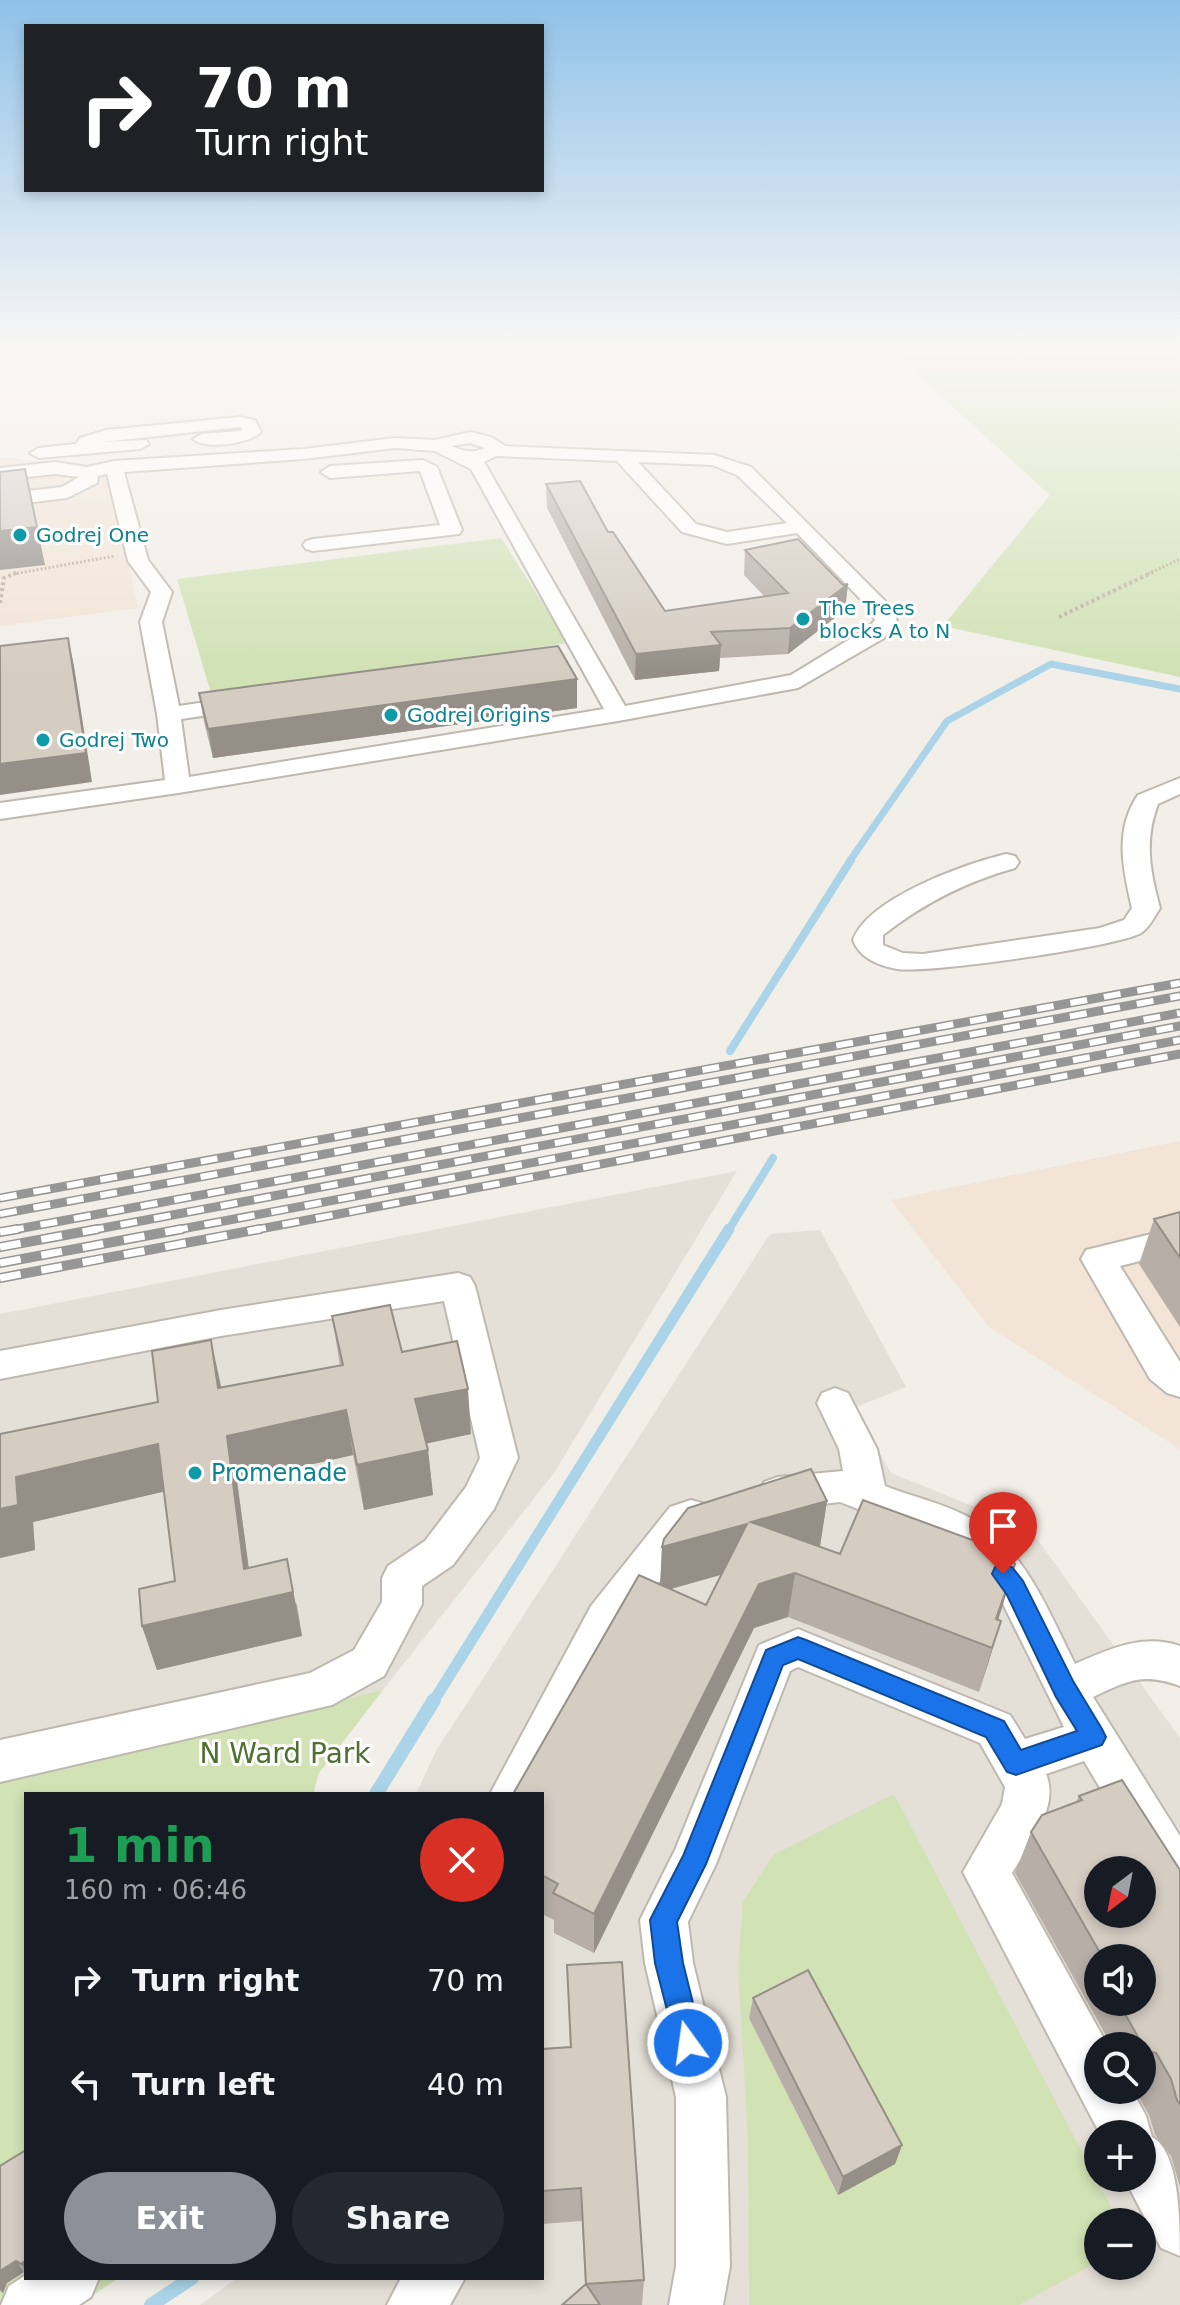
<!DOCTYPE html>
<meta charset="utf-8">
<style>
body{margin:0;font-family:"DejaVu Sans",sans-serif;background:#242831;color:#f1f3f6;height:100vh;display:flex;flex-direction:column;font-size:30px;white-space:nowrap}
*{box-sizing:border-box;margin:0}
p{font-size:26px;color:#9ea1a6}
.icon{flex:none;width:44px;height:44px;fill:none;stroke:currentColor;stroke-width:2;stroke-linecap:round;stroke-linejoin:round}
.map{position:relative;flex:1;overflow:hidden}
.side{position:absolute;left:24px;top:1792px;width:520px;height:488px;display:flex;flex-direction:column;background:#171b24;border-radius:0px;box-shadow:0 4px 12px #0003}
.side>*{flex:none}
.banner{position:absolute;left:24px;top:24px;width:520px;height:168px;border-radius:0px;box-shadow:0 4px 12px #0003;background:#202124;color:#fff;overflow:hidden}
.needle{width:52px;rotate:212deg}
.fabs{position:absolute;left:1084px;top:1856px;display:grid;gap:16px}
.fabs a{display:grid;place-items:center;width:72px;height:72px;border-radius:50%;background:#171b24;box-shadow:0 4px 12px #0003;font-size:40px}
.pin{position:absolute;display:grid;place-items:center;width:68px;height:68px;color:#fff;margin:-82px -34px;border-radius:50% 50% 50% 0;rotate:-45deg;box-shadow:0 0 8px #0007}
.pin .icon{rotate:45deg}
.me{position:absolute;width:88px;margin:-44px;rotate:346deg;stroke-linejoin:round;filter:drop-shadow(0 0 6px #0008)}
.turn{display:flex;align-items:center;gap:28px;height:168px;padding:0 40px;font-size:36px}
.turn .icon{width:104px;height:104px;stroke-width:2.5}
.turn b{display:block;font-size:56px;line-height:68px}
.round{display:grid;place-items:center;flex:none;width:84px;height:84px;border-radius:42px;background:#242831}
.headline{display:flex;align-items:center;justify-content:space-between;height:136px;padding:0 40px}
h1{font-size:48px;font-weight:800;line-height:60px;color:#1e9e55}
.primary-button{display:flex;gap:16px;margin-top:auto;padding:16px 40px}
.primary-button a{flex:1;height:92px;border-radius:48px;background:#8c9099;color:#fff;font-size:32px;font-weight:800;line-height:92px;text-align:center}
.primary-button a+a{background:#242831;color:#f1f3f6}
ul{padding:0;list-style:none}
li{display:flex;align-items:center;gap:24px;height:104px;padding:0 40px}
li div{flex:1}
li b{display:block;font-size:30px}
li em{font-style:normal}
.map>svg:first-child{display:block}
</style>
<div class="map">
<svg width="1180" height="2305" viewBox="0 0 1180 2305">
<rect width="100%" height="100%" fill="#f2eee8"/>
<g fill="#e5e0d7" fill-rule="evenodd">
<path d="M737 1171 554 1473 383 1690 0 1776V1314Z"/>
<path d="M820 1230 906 1387 854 1408 891 1473 1030 1529 1180 1738V2305H200L237 2278H542V1794H416L436 1751 770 1234ZM1098 1870H1142V1914H1098ZM1098 1958H1142V2002H1098ZM1098 2046H1142V2090H1098ZM1098 2134H1142V2178H1098ZM1098 2222H1142V2266H1098Z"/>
</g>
<g fill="#f2e4d6">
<path d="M10 457 59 468 107 464 138 608 0 626V458Z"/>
<path d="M1180 1141V1449L989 1327 891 1200Z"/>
</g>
<g fill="#d1e2b5">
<path d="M1180 348V677L943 626 1050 495 889 349Z"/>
<path d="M501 538 568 643 211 693 177 579Z"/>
<path d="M383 1690 319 1773 313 1794H26V2278H119L78 2305H0V1776Z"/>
<path d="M894 1794 1119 2222H1098V2262L1019 2305H749L748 2139 738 1968 743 1902 773 1855Z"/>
</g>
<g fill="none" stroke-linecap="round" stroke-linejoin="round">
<path stroke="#abd4e8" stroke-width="7" d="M849 862 947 721 1051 664 1180 689"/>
<g stroke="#abd4e8" stroke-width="8">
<path d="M730 1051 851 860"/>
<path d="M728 1231 773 1158"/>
</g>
<path stroke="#abd4e8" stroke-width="11" d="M433 1702 729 1229"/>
<g stroke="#abd4e8" stroke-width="14">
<path d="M376 1794 434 1700"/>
<path d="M151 2305 192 2278"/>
</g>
<g stroke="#bfb8af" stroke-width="4">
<g id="minor">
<path d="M240 417 255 420 261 432C249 444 205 450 193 439L202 434 240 431 242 430 240 427 103 442 146 440 149 444 140 449 39 458 30 453 39 448 76 444 80 438 106 430Z"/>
<path d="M470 432 491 437 505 446 714 455 751 467 885 601 897 620 884 638 798 688 618 721 178 793 0 819V803L165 780 157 714 140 622 151 592 128 561 107 474 98 476 97 483 67 498 0 506V494L62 487 79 477 55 474 0 480V468L55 462 87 467 114 461 304 449 395 438 435 440ZM470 443 485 448C473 454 463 451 451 446ZM395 448 435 451 471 469 604 709 189 777 181 719 245 710 253 708 257 703 253 698 245 696 179 706 162 622 172 592 148 560 124 472 304 459ZM496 456 617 461 682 532 727 544 797 533 869 608 875 620 868 628 791 675 625 706 484 462ZM638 462 712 465 737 475 787 523 727 532 696 524Z"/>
<path d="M423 460 437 467 462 530 459 534 313 551 306 549 303 545 306 541 313 539 440 525 420 471 330 478 321 472 330 466Z"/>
<path d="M1180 778V794L1158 804C1144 841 1150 871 1160 908 1155 916 1149 928 1141 933 1116 947 927 974 897 969 877 965 860 958 853 940 868 898 965 864 1006 854L1015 856 1019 862 1015 868C965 882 924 903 883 935V945L903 953 923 954 1100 928 1124 920 1132 908C1123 870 1114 830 1138 795Z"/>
<path d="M1180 1227V1251L1120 1266 1180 1362V1397L1167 1393 1150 1379 1081 1259 1086 1250Z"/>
<path d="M458 1273 470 1277 475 1286 518 1458 494 1509 453 1565 422 1586V1604L384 1676 332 1705 0 1782V1740L310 1673 354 1650 382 1602V1578L388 1566 425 1541 466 1487 480 1458 444 1301 221 1336 0 1379V1351L221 1310Z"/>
<path d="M835 1388 848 1393 877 1449 885 1486C913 1497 946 1504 972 1519 1025 1548 1049 1613 1075 1664 1109 1649 1143 1633 1180 1646V1686C1143 1672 1127 1681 1093 1697L1180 1836V1902L1164 1895 1084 1761 1046 1774C1060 1807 1029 1845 1012 1873L1108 2046H1098V2090H1132L1146 2116 1152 2137C1180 2152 1180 2223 1180 2256L1161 2248 1124 2178H1142V2134H1100L963 1872 1002 1804 1005 1787 980 1743 798 1667 790 1671 716 1864 688 1922 693 1963 726 2097 730 2266 723 2305H669L676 2266V2097L645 1963 640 1920 675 1850 759 1645 798 1629 1010 1715 1025 1739 1064 1727 1001 1600 978 1572 945 1543 840 1502 778 1509 764 1504 759 1493 764 1482 778 1477 843 1471 839 1449 817 1403 822 1393Z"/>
<path d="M691 1500 705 1504 711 1516 705 1528 698 1531 621 1632 536 1794H490L591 1606 670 1507Z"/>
<path d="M26 2275V2278H99L91 2297 79 2305H1L9 2286Z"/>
<path d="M401 2278H465L450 2305H387Z"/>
</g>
</g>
<g stroke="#bdb09f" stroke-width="3" stroke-dasharray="2 2" stroke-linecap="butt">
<path d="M13 574 115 556"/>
<path d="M1148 574 1180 559"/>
</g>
<g stroke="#bdb09f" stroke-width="4" stroke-dasharray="3 3" stroke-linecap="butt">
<path d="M0 603 4 578 18 572"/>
<path d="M1059 617 1153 572"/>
</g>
<use href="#minor" fill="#fff" fill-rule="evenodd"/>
<g stroke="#969696" stroke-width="9">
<g id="rail-far1">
<path d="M0 1198 1180 983"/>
<path d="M0 1214 1180 996"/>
<path d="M7 1231 1180 1013"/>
<path d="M87 1231 1180 1026"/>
<path d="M171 1231 1180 1040"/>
<path d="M249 1231 1180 1054"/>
</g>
</g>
<g stroke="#969696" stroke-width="10">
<g id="rail">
<path d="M0 1232 18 1229"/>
<path d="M0 1247 98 1229"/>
<path d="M0 1263 182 1229"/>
<path d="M0 1278 260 1229"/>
</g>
</g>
<use href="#rail-far1" stroke="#fff" stroke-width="6" stroke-dasharray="17" stroke-linecap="butt"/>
<use href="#rail" stroke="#fff" stroke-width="7" stroke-dasharray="21" stroke-linecap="butt"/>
</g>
<g fill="#b7afa7" fill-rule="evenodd">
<path d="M546 484 608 532 665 611 765 597 744 575 745 550 843 585 848 584 845 610 788 654 720 658 719 671 635 680 547 508Z"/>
<path d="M199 693 577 708 213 758 204 722Z"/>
<path d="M1180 1212V1327L1139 1264 1154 1219Z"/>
<path d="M332 1316 402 1352 471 1434 427 1443 433 1495 364 1510 353 1455 237 1481 249 1568 297 1604 302 1636 157 1670 142 1626 175 1581 164 1491 33 1522 35 1550 0 1558V1434L158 1402 221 1387 340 1366Z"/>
<path d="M827 1501 820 1546H818L1001 1621 979 1692 788 1617 754 1628 594 1953 554 1933V1920L542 1914V1794L660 1584 662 1547ZM722 1574 706 1605 670 1589Z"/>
<path d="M1079 1796 1180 1870V2187L1171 2156 1155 2135 1149 2115 1135 2090H1142V2046H1106L1109 2041 1015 1873 1031 1832 1076 1802ZM1098 1958H1142V2002H1098Z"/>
<path d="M567 1965 644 2280 642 2305H562L585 2285 582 2221 542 2224V2049L570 2047Z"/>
<path d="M753 1998 902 2145 895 2164 838 2195 749 2018Z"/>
<path d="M26 2150V2273L24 2272 7 2283 3 2293 0 2290V2166Z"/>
</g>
<g fill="#958f88">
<path d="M25 469 45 565 0 570V531Z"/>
<path d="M848 584 845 610 788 654 790 628Z"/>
<path d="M68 638 74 666 92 782 0 795V764Z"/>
<path d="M721 645 719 671 635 680 636 654Z"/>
<path d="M577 679V708L213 758 208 729Z"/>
<path d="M211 1340 221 1386 228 1433 218 1388Z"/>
<path d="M468 1389 471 1434 420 1445 415 1399Z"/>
<path d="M346 1410 353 1455 237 1481 253 1601 287 1559 302 1636 157 1670 142 1626 244 1569 227 1436Z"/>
<path d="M158 1444 171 1490 33 1522 35 1550 0 1558V1509L16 1477Z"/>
<path d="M428 1450 433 1495 364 1510 357 1465Z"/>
<path d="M827 1501 820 1546 746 1567 751 1522Z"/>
<path d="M747 1524 742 1569 660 1592 662 1547Z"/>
<path d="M1015 1564 1002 1608 989 1647 996 1619Z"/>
<path d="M795 1573 788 1617 754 1628 594 1953V1914L759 1584Z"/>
<path d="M1001 1621 988 1664 979 1692 992 1648Z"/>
<path d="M902 2145 895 2164 838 2195 843 2177Z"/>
<path d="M26 2260V2270L21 2264Z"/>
<path d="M16 2261 24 2272 7 2283 3 2293 0 2290V2271Z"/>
</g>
<g fill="#d5ccc2" stroke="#958f88" stroke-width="2" fill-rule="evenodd">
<path d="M25 469 37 527 0 531V472Z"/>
<path d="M580 481 608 532H613L665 611 788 593 745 550 798 539 843 585 848 584 790 628 711 632 721 645 636 654 546 484Z"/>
<path d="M68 638 86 753 0 764V646Z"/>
<path d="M558 646 577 679 208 729 199 693Z"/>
<path d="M1180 1212V1258L1154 1219Z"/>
<path d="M390 1305 402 1352 457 1341 468 1389 415 1399 428 1450 357 1465 346 1410 227 1436 244 1569 287 1559 293 1592 142 1626 139 1589 175 1581 158 1444 16 1477 18 1505 0 1509V1434L158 1402 152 1351 211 1340 218 1388 343 1365 332 1316Z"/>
<path d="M811 1469 827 1501 751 1522 840 1554 863 1500 1008 1553 1015 1564 996 1619 1001 1621 992 1648 795 1573 759 1584 594 1914 553 1893 558 1884 542 1875V1794H513L639 1575 706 1605 747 1524 662 1547 664 1539 688 1508Z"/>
<path d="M1122 1780 1180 1870V2104L1177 2100 1171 2079 1156 2053 1146 2051 1124 2012 1130 2011 1131 2007 1128 2002H1142V1958H1103L1031 1832 1042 1815 1082 1800 1079 1796ZM1098 1870H1142V1914H1098Z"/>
<path d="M622 1962 644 2280 586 2284 581 2188 542 2191V2049L571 2047 567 1965Z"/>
<path d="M808 1970 902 2145 843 2177 753 1998Z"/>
<path d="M26 2150V2260L21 2264 16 2261 0 2271V2166Z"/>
<path d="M586 2284 600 2305H562Z"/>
</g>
<linearGradient id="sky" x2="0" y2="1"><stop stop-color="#8fc1e8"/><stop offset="0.52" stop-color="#f9f7f5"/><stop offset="1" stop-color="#f9f7f5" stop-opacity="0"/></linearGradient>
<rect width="1180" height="671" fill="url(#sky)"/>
<path fill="#1a73e8" stroke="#114b97" stroke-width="2" d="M1003 1564 1012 1567 1023 1581 1073 1681 1102 1729 1106 1737 1102 1745 1016 1775 1007 1772 986 1737 798 1659 783 1665 706 1864 677 1922 683 1963 703 2043 698 2053 688 2058 678 2053 655 1963 650 1920 683 1856 766 1650 798 1637 806 1640 1004 1721 1021 1750 1077 1731 1056 1697 1007 1595 992 1574 995 1567Z"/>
<g fill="#0f9aa8" stroke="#fff" stroke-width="3">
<circle cx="20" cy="535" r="8"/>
<circle cx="803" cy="619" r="8"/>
<circle cx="391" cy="715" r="8"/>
<circle cx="43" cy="740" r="8"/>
<circle cx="195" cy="1473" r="8"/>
</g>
<g text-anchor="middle" stroke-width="6" stroke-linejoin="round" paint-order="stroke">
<g font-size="20" fill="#0d838f" stroke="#fff" text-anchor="start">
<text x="36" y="542">Godrej One</text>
<text x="819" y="615">The Trees<tspan x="819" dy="23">blocks A to N</tspan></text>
<text x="407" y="722">Godrej Origins</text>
<text x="59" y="747">Godrej Two</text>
</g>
<g font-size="24" fill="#0d838f" stroke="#fff" text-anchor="start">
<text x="211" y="1481">Promenade</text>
</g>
<g font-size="28" fill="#4e7031" stroke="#fff">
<text x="285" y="1763">N Ward Park</text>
</g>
</g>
</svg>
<div class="fabs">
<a><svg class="needle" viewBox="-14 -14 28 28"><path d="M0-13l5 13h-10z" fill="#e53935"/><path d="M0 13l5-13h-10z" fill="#9ea1a6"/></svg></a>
<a><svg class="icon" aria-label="sound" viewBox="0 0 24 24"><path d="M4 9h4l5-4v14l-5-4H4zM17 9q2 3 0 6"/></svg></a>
<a><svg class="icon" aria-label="search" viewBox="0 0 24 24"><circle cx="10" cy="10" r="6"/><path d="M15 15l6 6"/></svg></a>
<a>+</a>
<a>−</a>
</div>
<div class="pin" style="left:1003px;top:1574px;background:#d93025"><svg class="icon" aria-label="arrive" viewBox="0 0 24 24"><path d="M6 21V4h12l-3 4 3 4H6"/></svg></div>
<svg class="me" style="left:688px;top:2043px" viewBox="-20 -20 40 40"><circle r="17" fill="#1a73e8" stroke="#fff" stroke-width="3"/><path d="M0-11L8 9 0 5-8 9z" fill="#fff"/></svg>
<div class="banner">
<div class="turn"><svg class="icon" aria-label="right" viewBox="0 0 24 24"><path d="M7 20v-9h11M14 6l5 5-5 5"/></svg><div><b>70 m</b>Turn right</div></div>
</div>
<section class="side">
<div class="headline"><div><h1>1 min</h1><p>160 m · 06:46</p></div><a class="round" style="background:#d93025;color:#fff"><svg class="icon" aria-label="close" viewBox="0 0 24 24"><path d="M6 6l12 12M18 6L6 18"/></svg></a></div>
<ul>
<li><svg class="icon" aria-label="right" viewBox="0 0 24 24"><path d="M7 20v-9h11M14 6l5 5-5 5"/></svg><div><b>Turn right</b></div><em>70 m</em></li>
<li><svg class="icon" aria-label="left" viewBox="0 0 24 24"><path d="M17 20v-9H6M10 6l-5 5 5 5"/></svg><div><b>Turn left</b></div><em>40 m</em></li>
</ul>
<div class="primary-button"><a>Exit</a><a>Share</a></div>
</section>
</div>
